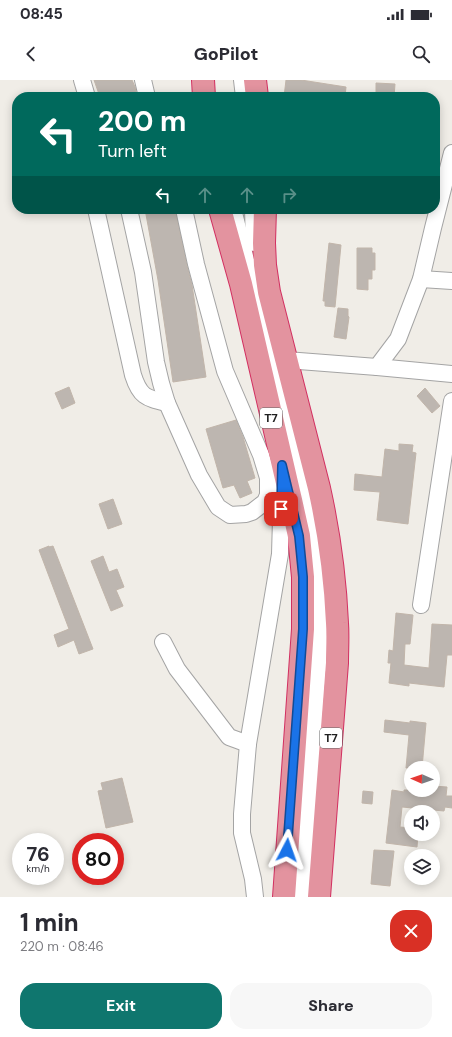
<!DOCTYPE html>
<meta charset="utf-8">
<style>
body{margin:0;font-family:"DM Sans",sans-serif;background:#f7f7f7;color:#2b2b33;height:100vh;display:flex;flex-direction:column;font-size:15px;white-space:nowrap}
*{box-sizing:border-box;margin:0}
p{font-size:13px;color:#7c7c81}
.icon{flex:none;width:22px;height:22px;fill:none;stroke:currentColor;stroke-width:2;stroke-linecap:round;stroke-linejoin:round}
.map{position:relative;height:817px;overflow:hidden}
.sheet{display:flex;flex-direction:column;background:#fff;flex:1}
.sheet>*{flex:none}
.top-card{position:absolute;left:12px;top:12px;width:428px;height:122px;border-radius:16px;box-shadow:0 2px 10px #0003;background:#00695c;color:#fff;overflow:hidden}
.needle{width:26px;rotate:272deg}
.buttons{position:absolute;left:404px;top:681px;display:grid;gap:8px}
.buttons a{display:grid;place-items:center;width:36px;height:36px;border-radius:50%;background:#fff;box-shadow:0 2px 10px #0003;font-size:20px}
.speed{position:absolute;left:12px;top:753px;display:flex;gap:8px;font-size:20px;font-weight:700;text-align:center}
.speed>*{display:grid;place-content:center;width:52px;height:52px;border-radius:50%;background:#fff;box-shadow:0 2px 10px #0003;line-height:1}
.speed small{font-size:10px;font-weight:400}
.speed .limit{border:6px solid #d22;background:#fff;color:#111}
.pin{position:absolute;display:grid;place-items:center;width:34px;height:34px;color:#fff;margin:-17px;border-radius:8px;box-shadow:0 2px 6px #0006}
.me{position:absolute;width:44px;margin:-22px;rotate:4deg;stroke-linejoin:round;filter:drop-shadow(0 0 3px #0008)}
.turn{display:flex;align-items:center;gap:14px;height:84px;padding:0 20px;font-size:18px}
.turn .icon{width:52px;height:52px;stroke-width:2.5}
.turn b{display:block;font-size:28px;line-height:34px}
.lanes{display:flex;align-items:center;height:38px;padding:0 20px;background:#0003;justify-content:center;gap:20px;direction:ltr}
.lanes .off{opacity:.35}
.round{display:grid;place-items:center;flex:none;width:42px;height:42px;border-radius:16px;background:#f7f7f7}
.headline{display:flex;align-items:center;justify-content:space-between;height:68px;padding:0 20px}
h1{font-size:24px;font-weight:800;line-height:30px}
.action{display:flex;gap:8px;margin-top:auto;padding:8px 20px}
.action a{flex:1;height:46px;border-radius:16px;background:#0f766e;color:#fff;font-size:16px;font-weight:800;line-height:46px;text-align:center}
.action a+a{background:#f7f7f7;color:#2b2b33}
.status{display:flex;justify-content:space-between;align-items:center;height:28px;padding:0 20px;background:#fff;direction:ltr}
.status svg{height:11px;fill:currentColor}
header{display:flex;justify-content:space-between;align-items:center;height:52px;padding:0 20px;background:#fff;font-size:18px;font-weight:800}
.map>svg:first-child{display:block}
</style>
<div class="status"><b>08:45</b><svg viewBox="0 0 49 12"><path d="M0 12V9h3v3zM5 12V6h3v6zM10 12V3h3v9zM15 12V0h3v12zM26 1h20v11H26zM47 4h2v5h-2z"/></svg></div>
<header><svg class="icon" aria-label="back" viewBox="0 0 24 24"><path d="M15 5l-7 7 7 7"/></svg>GoPilot<svg class="icon" aria-label="search" viewBox="0 0 24 24"><circle cx="10" cy="10" r="6"/><path d="M15 15l6 6"/></svg></header>
<div class="map">
<svg width="452" height="817" viewBox="0 0 452 817">
<rect width="100%" height="100%" fill="#f0ede7"/>
<g fill="#bdb6b0" stroke="#c1b5aa">
<path d="M94 0H132L135 7 137 17H100Z"/>
<path d="M286 0H301L346 7 345 17H284Z"/>
<path d="M376 3 395 4 394 17H376Z"/>
<path d="M145 129H175L187 186 192 205 206 297 173 302 158 200Z"/>
<path d="M329 163 341 165 335 227 325 226V221H323Z"/>
<path d="M357 168H372V173H375V190H372V199H368V210L357 209Z"/>
<path d="M338 228 348 229V236L349 237 346 259 334 257Z"/>
<path d="M69 307 75 323 62 329 55 313Z"/>
<path d="M425 308 440 326 432 333 417 316Z"/>
<path d="M236 340 243 357 255 398 247 401 252 413 240 418 234 405 223 408 206 349Z"/>
<path d="M399 364 413 365 412 372 416 373 408 444 377 440 380 412 354 410 355 394 382 397 385 369 399 371Z"/>
<path d="M113 419 122 444 108 449 99 424Z"/>
<path d="M49 466V467L53 466 93 569 79 574 74 560 58 567 54 555 69 549 39 470Z"/>
<path d="M103 476 109 492 117 489 124 507 116 510 123 526 111 531 91 481Z"/>
<path d="M396 533 413 535 410 564H405L404 585 429 588 432 544 452 545V575H447L444 607 409 603V606L389 603 391 583H388L389 570 393 571Z"/>
<path d="M385 640 410 643V641L426 643 422 688H406L409 655 384 652Z"/>
<path d="M122 698 133 742 106 748 98 711 103 710 101 703Z"/>
<path d="M433 706 447 707 446 716H452V728L445 727 444 731 402 727 400 747 411 748V754H418L417 767 386 763 392 710 404 712V710H433Z"/>
<path d="M363 711 373 712 372 724 362 723Z"/>
<path d="M374 770 394 771 390 806 371 804Z"/>
</g>
<g fill="none" stroke-linecap="round" stroke-linejoin="round">
<g stroke="#a4a4a4" stroke-width="18">
<g id="minor">
<path d="M82 0 87 17"/>
<path d="M143 0 147 17"/>
<path d="M242 0 244 17"/>
<path d="M96 129 133 295C140 317 146 318 167 323"/>
<path d="M129 129 143 192 156 282 161 303 167 323 199 395 218 427 230 435 246 434 252 432 265 422 268 415V398L261 375 225 291 196 184 184 129"/>
<path d="M233 129 310 433C316 472 319 511 321 550L301 817"/>
<path d="M253 129 254 163"/>
<path d="M421 199 452 201"/>
<path d="M286 280 377 287 398 259 421 199 433 148 452 73"/>
<path d="M377 287 452 294"/>
<path d="M421 525 452 321"/>
<path d="M163 562 177 589 229 657 248 664"/>
<path d="M255 817 253 799 242 753V734L248 664 280 474 282 405"/>
</g>
</g>
<g stroke="#d23061" stroke-width="24">
<g id="highway">
<path d="M203 0 204 17"/>
<path d="M255 0 257 17"/>
<path d="M220 129 241 204 291 420 299 456 303 497V549L284 817"/>
<path d="M265 129 264 163 265 185 269 212 319 408C329 453 335 497 337 543 338 556 337 570 337 583L319 817"/>
</g>
</g>
<use href="#minor" stroke="#fff" stroke-width="16"/>
<use href="#highway" stroke="#e3939f" stroke-width="22"/>
</g>
<g fill="none" stroke-linecap="round" stroke-linejoin="round">
<g stroke="#114b97" stroke-width="10">
<path id="route" d="M281 429 282 385 299 456 303 497V549L287 770"/>
</g>
<use href="#route" stroke="#1a73e8" stroke-width="7"/>
</g>
<g text-anchor="middle" stroke-width="3.5" stroke-linejoin="round" paint-order="stroke">
<g fill="#fff" stroke="#636363" stroke-width="1">
<rect x="260" y="328" width="22" height="20" rx="3"/>
<rect x="320" y="648" width="22" height="20" rx="3"/>
</g>
<g font-size="12" font-weight="bold" fill="#202020">
<text x="271" y="342">T7</text>
<text x="331" y="662">T7</text>
</g>
</g>
</svg>
<div class="buttons">
<a><svg class="needle" viewBox="-14 -14 28 28"><path d="M0-13l5 13h-10z" fill="#e53935"/><path d="M0 13l5-13h-10z" fill="#7c7c81"/></svg></a>
<a><svg class="icon" aria-label="sound" viewBox="0 0 24 24"><path d="M4 9h4l5-4v14l-5-4H4zM17 9q2 3 0 6"/></svg></a>
<a><svg class="icon" aria-label="layers" viewBox="0 0 24 24"><path d="M12 4l9 5-9 5-9-5zM3 14l9 5 9-5"/></svg></a>
</div>
<div class="speed"><div>76<small>km/h</small></div><div class="limit">80</div></div>
<div class="pin" style="left:281px;top:429px;background:#d93025"><svg class="icon" aria-label="arrive" viewBox="0 0 24 24"><path d="M6 21V4h12l-3 4 3 4H6"/></svg></div>
<svg class="me" style="left:287px;top:770px" viewBox="-20 -20 40 40"><path d="M0-17L14 15 0 8-14 15z" fill="#1a73e8" stroke="#fff" stroke-width="4"/></svg>
<div class="top-card">
<div class="turn"><svg class="icon" aria-label="left" viewBox="0 0 24 24"><path d="M17 20v-9H6M10 6l-5 5 5 5"/></svg><div><b>200 m</b>Turn left</div></div>
<div class="lanes"><svg class="icon" aria-label="left" viewBox="0 0 24 24"><path d="M17 20v-9H6M10 6l-5 5 5 5"/></svg><svg class="icon off" aria-label="ahead" viewBox="0 0 24 24"><path d="M12 20V5M6 11l6-6 6 6"/></svg><svg class="icon off" aria-label="ahead" viewBox="0 0 24 24"><path d="M12 20V5M6 11l6-6 6 6"/></svg><svg class="icon off" aria-label="right" viewBox="0 0 24 24"><path d="M7 20v-9h11M14 6l5 5-5 5"/></svg></div>
</div>
</div>
<section class="sheet">
<div class="headline"><div><h1>1 min</h1><p>220 m · 08:46</p></div><a class="round" style="background:#d93025;color:#fff"><svg class="icon" aria-label="close" viewBox="0 0 24 24"><path d="M6 6l12 12M18 6L6 18"/></svg></a></div>
<div class="action"><a>Exit</a><a>Share</a></div>
</section>
